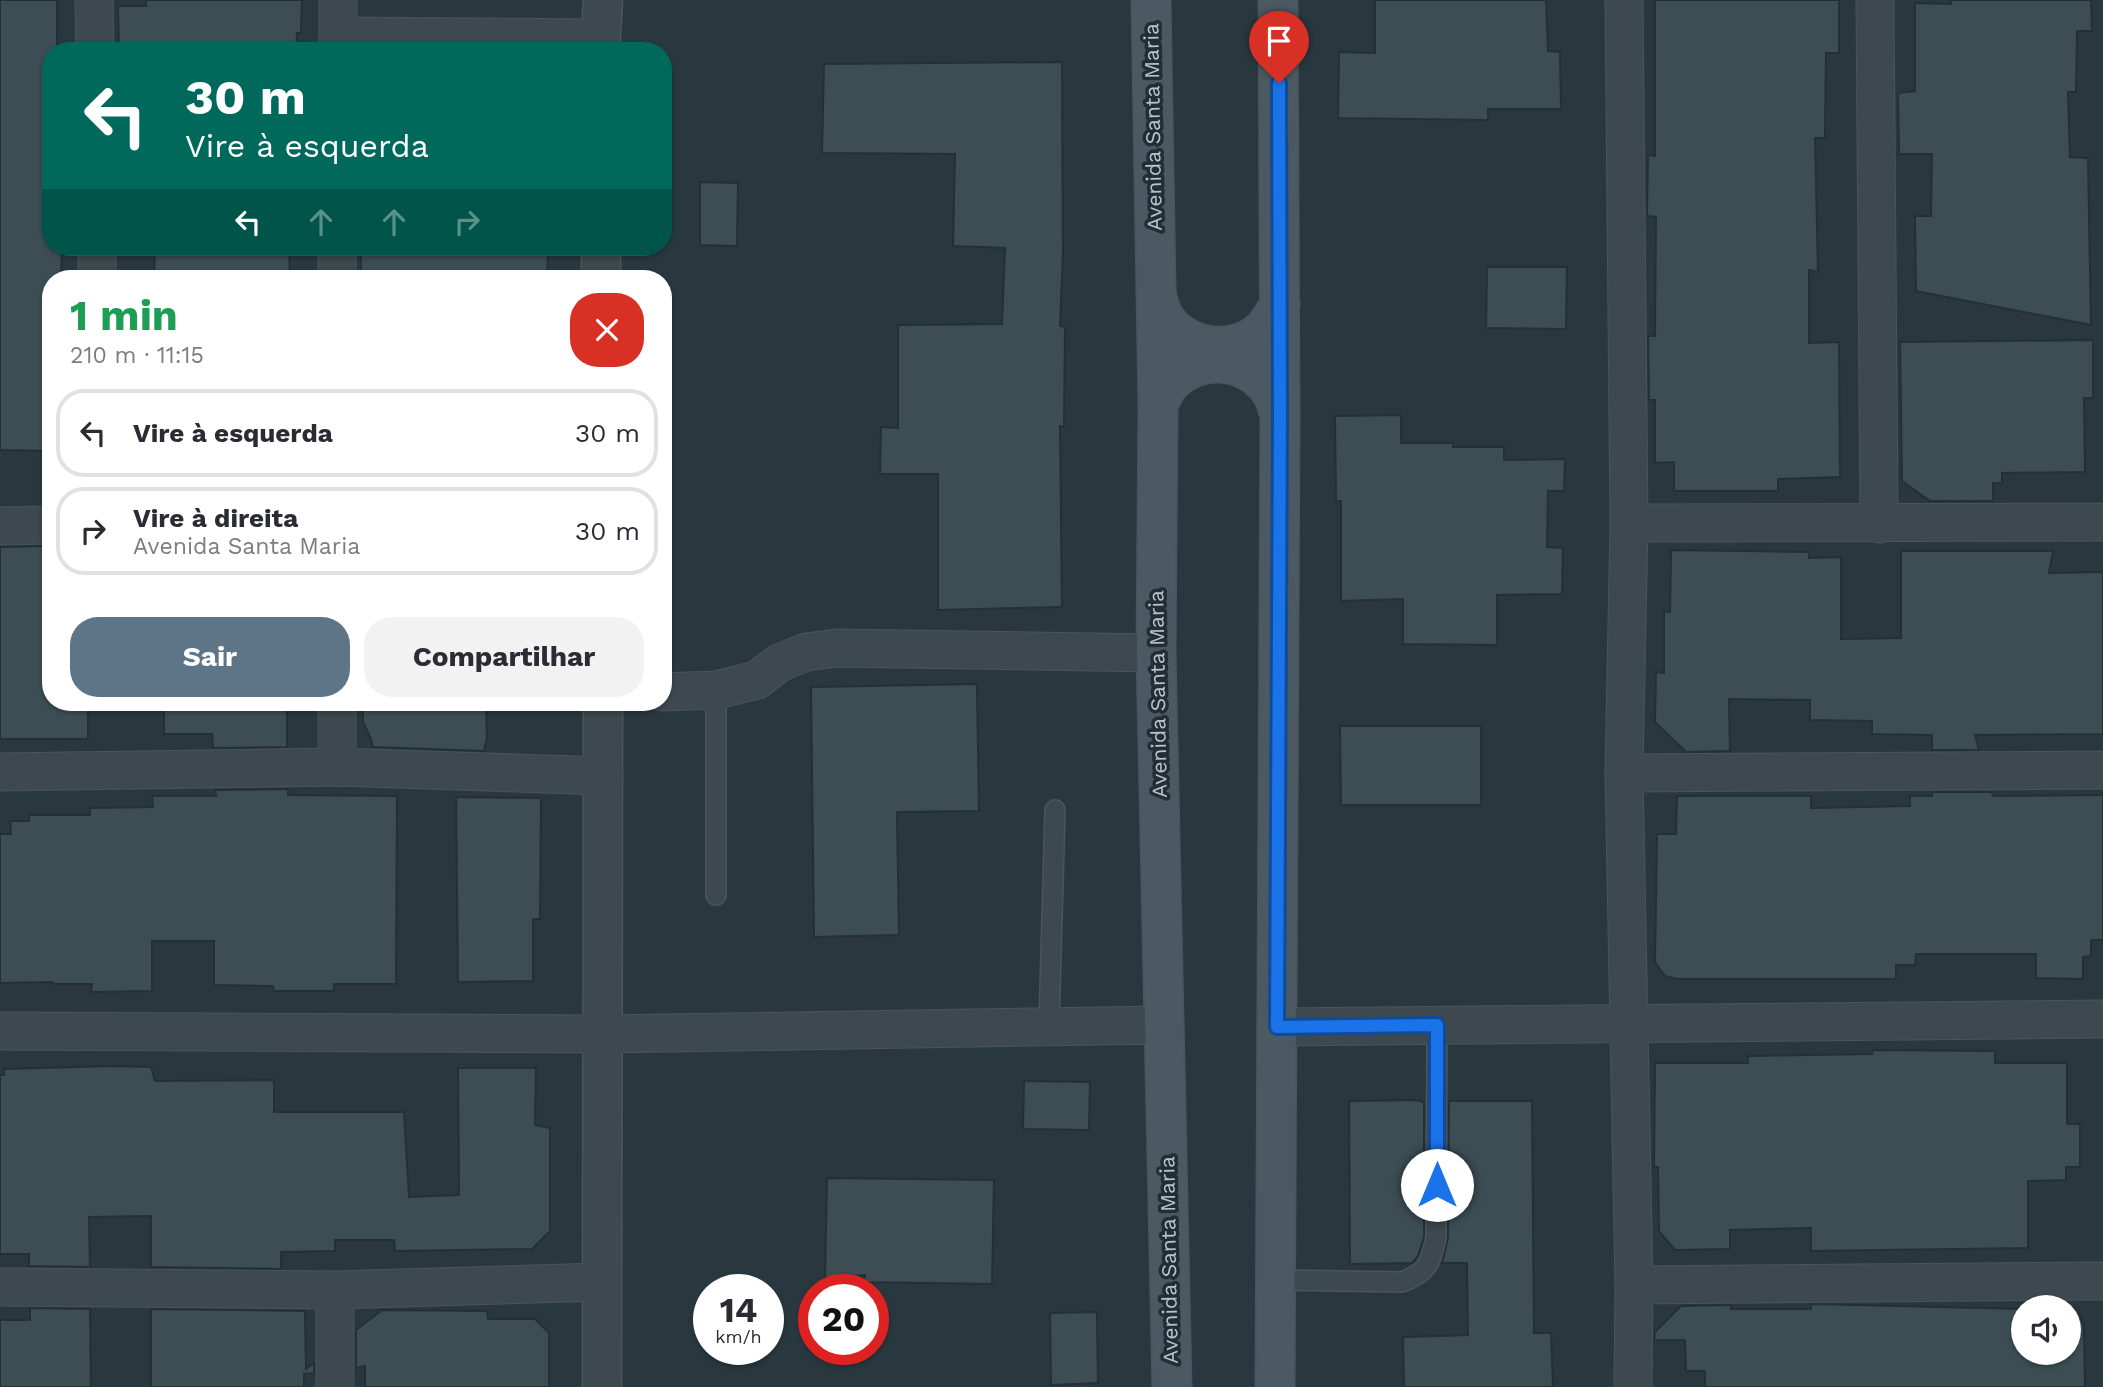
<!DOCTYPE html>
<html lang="pt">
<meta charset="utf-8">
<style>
body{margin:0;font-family:"Work Sans",sans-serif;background:#f2f2f3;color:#2b2b33;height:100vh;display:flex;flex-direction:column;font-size:26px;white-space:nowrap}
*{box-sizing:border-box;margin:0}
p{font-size:23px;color:#7c7c81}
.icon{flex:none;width:38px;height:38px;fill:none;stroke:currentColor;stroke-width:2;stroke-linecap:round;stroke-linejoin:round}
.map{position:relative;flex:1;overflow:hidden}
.details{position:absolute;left:42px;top:270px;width:630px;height:441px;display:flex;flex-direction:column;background:#fff;border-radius:28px;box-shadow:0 2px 5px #0004}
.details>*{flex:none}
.hud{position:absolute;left:42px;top:42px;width:630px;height:214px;border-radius:28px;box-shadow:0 2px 5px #0004;background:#00695c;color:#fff;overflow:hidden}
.fabs{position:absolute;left:2011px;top:1295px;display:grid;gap:14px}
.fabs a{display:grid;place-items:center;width:70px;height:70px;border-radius:50%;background:#fff;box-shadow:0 2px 5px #0004;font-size:35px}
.speed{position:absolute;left:693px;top:1274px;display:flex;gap:14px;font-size:35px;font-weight:700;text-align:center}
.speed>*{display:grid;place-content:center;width:91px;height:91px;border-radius:50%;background:#fff;box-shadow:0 2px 5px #0004;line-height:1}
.speed small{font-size:18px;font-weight:400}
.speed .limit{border:10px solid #d22;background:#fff;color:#111}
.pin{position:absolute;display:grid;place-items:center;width:60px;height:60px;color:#fff;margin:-72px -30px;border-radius:50% 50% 50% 0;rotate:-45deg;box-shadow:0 0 7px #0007}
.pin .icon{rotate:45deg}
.me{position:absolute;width:77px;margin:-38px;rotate:0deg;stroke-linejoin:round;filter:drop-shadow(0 0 5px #0008)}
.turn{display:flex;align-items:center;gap:24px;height:147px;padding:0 28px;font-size:32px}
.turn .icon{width:91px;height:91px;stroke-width:2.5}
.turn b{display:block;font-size:49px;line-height:60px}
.lanes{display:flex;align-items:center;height:66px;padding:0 28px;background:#0003;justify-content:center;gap:35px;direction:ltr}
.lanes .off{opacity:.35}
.round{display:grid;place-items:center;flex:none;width:74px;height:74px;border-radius:28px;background:#f2f2f3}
.summary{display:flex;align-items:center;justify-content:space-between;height:119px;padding:0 28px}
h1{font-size:42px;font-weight:700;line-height:52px;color:#1e9e55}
.primary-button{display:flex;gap:14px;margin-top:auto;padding:14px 28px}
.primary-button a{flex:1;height:80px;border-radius:28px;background:#5d7587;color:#fff;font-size:28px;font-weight:700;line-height:80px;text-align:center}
.primary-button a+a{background:#f2f2f3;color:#2b2b33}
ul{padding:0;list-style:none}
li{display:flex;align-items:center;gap:21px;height:88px;margin:0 14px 10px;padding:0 14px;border:4px solid #e1e1e2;border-radius:28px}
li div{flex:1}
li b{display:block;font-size:26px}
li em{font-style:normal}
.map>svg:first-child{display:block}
</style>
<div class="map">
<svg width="2103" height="1387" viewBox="0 0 2103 1387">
<rect width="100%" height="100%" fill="#29383f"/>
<g fill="#3c4d54" stroke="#243036" stroke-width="2">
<path d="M0 0H57V51H51V247H62L61 278H51V451L0 450Z"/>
<path d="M146 0H302L301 33H297L296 51H119L118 6H146Z"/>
<path d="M1375 0H1546L1548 51 1560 52 1561 109H1488V120L1338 118 1339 52 1375 53Z"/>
<path d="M1655 0H1839V53H1826L1825 138H1815L1818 272 1809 270V343L1839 342 1840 477 1778 479V491H1674V462L1655 463V400H1649L1648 336H1655L1656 217 1647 216 1648 155 1655 156Z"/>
<path d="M1951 0H2091L2092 31H2077L2076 92H2068L2070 157 2088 158 2091 325 1916 291 1915 216H1931L1932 154H1899L1898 93 1915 91V3L1951 4Z"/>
<path d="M1062 62 1063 252 1060 326 1065 327 1064 427 1060 426 1062 607 938 610V474H880L881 427 898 428V325L1002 324 1005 248 953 246 955 154 822 153 824 64Z"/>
<path d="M700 182 738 183 737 246 700 245Z"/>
<path d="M155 247H289L290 278H154Z"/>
<path d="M361 247H548L547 278H361Z"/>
<path d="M1487 267H1567L1566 329 1486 328Z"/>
<path d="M2093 340V398H2084L2085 472 2002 473V483H1993V501H1930L1902 481 1900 342Z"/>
<path d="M1401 415V443H1453V447H1504V460L1565 459 1564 491H1548L1547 547 1563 548 1562 594 1497 595V645L1403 644V599L1341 601V501H1336L1335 416Z"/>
<path d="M51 546V702H88V739H0V547Z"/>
<path d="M1671 550 1809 552V558L1841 557V639L1901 638V551H2053L2049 573 2103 572V734L1975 735 1979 750H1932V735L1872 734V721L1810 720V700L1729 699 1730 751 1686 752 1655 722 1656 672 1664 673V611L1670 612Z"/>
<path d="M977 684 979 811 897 812 899 935 814 937 811 687Z"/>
<path d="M164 702H287V747L213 748 212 734H164Z"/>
<path d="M363 702H486L487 737 484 751 373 747 371 739 363 722Z"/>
<path d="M1340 726H1481V805H1341Z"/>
<path d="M288 789V795L397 796 396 984H334V991H274L273 986 214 985V941H152V991L91 992 92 984H53V982L0 983V834H11L10 821H29V815H90V808L153 807 152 796H216L215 790Z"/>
<path d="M1932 792H1992L1993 796 2103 795V940H2091V956L2083 957V979L2036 978V954H1916L1915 965H1896V979H1677L1665 976 1655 962 1657 834H1676L1677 796H1811V808L1910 806V796H1932Z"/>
<path d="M456 797 541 798 540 919H533V981L458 982Z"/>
<path d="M1872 1050 1995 1051V1063H2067V1124H2080V1167H2066V1180L2028 1181V1248L1811 1251V1228L1730 1230V1249L1675 1250 1659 1231 1658 1167H1654L1655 1063H1748V1056L1872 1054Z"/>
<path d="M114 1066 151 1067 155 1081 274 1080V1112H404L409 1197 459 1195 458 1068H536L535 1125 550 1128V1231L532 1249 395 1251 394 1240H335V1251L281 1252V1269L151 1267V1216L89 1217 90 1267 29 1266V1254H0V1075H4V1069Z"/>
<path d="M1024 1081 1090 1082 1089 1130 1023 1129Z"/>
<path d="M1416 1100 1424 1102V1237L1418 1256 1412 1263 1350 1264 1349 1101Z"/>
<path d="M1449 1101H1532L1534 1333H1551L1553 1387H1404L1403 1337 1468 1335 1467 1263H1442L1448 1238Z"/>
<path d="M827 1178 994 1180 992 1284 864 1282 865 1275 825 1280Z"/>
<path d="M1811 1304 2023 1309V1353H2068V1310H2078L2084 1327 2085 1387H1705V1371H1686L1685 1340H1654L1655 1332 1681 1306 1731 1305V1309H1811Z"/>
<path d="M30 1308 90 1309 91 1387H0V1320H30Z"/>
<path d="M151 1309 305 1311 306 1369 314 1363V1373L304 1374V1387H151Z"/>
<path d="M382 1310 487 1311 488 1319H535L549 1333V1387H365V1366L356 1368V1330Z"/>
<path d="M1097 1312 1098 1383 1051 1385 1050 1313Z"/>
</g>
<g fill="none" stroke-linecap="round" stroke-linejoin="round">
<g stroke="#49555b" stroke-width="22">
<g id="service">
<path d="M716 690V895"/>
<path d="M1049 1026 1055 810"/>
<path d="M1276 1280 1402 1282C1428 1272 1430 1264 1436 1238L1437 1025"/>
</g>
</g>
<g stroke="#49555b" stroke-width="39">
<g id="minor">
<path d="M94 0 95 51"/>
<path d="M338 0V51"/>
<path d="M1624 0 1629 523 1624 773 1634 1285 1633 1387"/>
<path d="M1875 0 1879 524"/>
<path d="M338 36 600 38"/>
<path d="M97 247V278"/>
<path d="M337 278V247"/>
<path d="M1629 523 2103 522"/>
<path d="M0 526 51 525"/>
<path d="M663 692 716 690 757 680 779 663 806 652 837 648 1156 653"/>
<path d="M337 702V767"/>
<path d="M0 772 337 767 604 776"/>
<path d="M1624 773 2103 770"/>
<path d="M1277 1027 2103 1019"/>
<path d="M0 1031 601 1034 1164 1025"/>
<path d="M1634 1285 2103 1281"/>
<path d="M0 1287 335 1290 602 1282"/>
<path d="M335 1290V1387"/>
</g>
</g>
<g stroke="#49555b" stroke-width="41">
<g id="tertiary">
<path d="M600 51 603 0"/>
<path d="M601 247V278"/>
<path d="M602 1387 603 702"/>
</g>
</g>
<g stroke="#49555b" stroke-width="41">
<g id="secondary">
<path d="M1151 0 1158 405 1156 653 1172 1387"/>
<path d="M1156 294C1158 301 1160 309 1163 315 1181 346 1223 355 1253 337 1266 330 1273 316 1280 304"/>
<path d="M1158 405C1161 399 1164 391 1169 385 1197 352 1251 357 1273 395 1276 401 1278 409 1280 416"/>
<path d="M1275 1387 1280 416 1278 0"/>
</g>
</g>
<use href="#service" stroke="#3d494f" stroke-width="19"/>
<use href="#minor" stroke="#3d494f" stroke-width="37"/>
<use href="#tertiary" stroke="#3d494f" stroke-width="38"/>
<use href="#secondary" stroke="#4b5962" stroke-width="38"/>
</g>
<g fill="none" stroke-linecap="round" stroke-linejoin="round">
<g stroke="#114b97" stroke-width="18">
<path id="route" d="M1279 83 1280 416 1277 1027 1437 1025V1185"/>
</g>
<use href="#route" stroke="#1a73e8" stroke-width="12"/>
</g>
<g text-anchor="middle" stroke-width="7" stroke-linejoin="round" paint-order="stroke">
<g font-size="21" fill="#b9c4c9" stroke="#222e34">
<text transform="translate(1153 127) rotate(-91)" y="7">Avenida Santa Maria</text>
<text transform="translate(1158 694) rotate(-91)" y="7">Avenida Santa Maria</text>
<text transform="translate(1169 1260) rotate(-91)" y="7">Avenida Santa Maria</text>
</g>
</g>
</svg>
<div class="fabs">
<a><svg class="icon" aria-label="sound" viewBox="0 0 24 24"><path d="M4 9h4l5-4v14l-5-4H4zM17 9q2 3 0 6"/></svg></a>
</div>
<div class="speed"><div>14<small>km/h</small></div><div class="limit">20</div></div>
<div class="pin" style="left:1279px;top:83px;background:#d93025"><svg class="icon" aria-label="arrive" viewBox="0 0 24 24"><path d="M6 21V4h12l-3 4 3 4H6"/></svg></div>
<svg class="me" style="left:1437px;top:1185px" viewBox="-20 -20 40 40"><circle r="19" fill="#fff"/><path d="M0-13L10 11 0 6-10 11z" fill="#1a73e8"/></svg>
<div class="hud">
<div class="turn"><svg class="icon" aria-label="left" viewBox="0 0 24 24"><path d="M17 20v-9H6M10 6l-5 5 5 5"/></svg><div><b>30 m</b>Vire à esquerda</div></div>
<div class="lanes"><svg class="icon" aria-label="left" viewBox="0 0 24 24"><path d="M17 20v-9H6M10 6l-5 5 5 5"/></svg><svg class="icon off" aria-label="ahead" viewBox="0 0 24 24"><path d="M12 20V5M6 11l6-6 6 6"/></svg><svg class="icon off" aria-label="ahead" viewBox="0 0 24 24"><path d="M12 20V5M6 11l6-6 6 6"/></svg><svg class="icon off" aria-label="right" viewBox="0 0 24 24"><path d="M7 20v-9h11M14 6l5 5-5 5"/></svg></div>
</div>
<section class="details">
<div class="summary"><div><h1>1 min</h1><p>210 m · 11:15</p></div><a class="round" style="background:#d93025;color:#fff"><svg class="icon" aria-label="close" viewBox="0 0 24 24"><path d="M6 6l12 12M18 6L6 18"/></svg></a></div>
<ul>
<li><svg class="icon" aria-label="left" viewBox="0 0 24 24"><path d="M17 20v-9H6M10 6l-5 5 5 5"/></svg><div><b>Vire à esquerda</b></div><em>30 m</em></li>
<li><svg class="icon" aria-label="right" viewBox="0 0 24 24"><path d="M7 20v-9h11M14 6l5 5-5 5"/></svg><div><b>Vire à direita</b><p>Avenida Santa Maria</p></div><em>30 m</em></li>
</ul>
<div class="primary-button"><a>Sair</a><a>Compartilhar</a></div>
</section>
</div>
